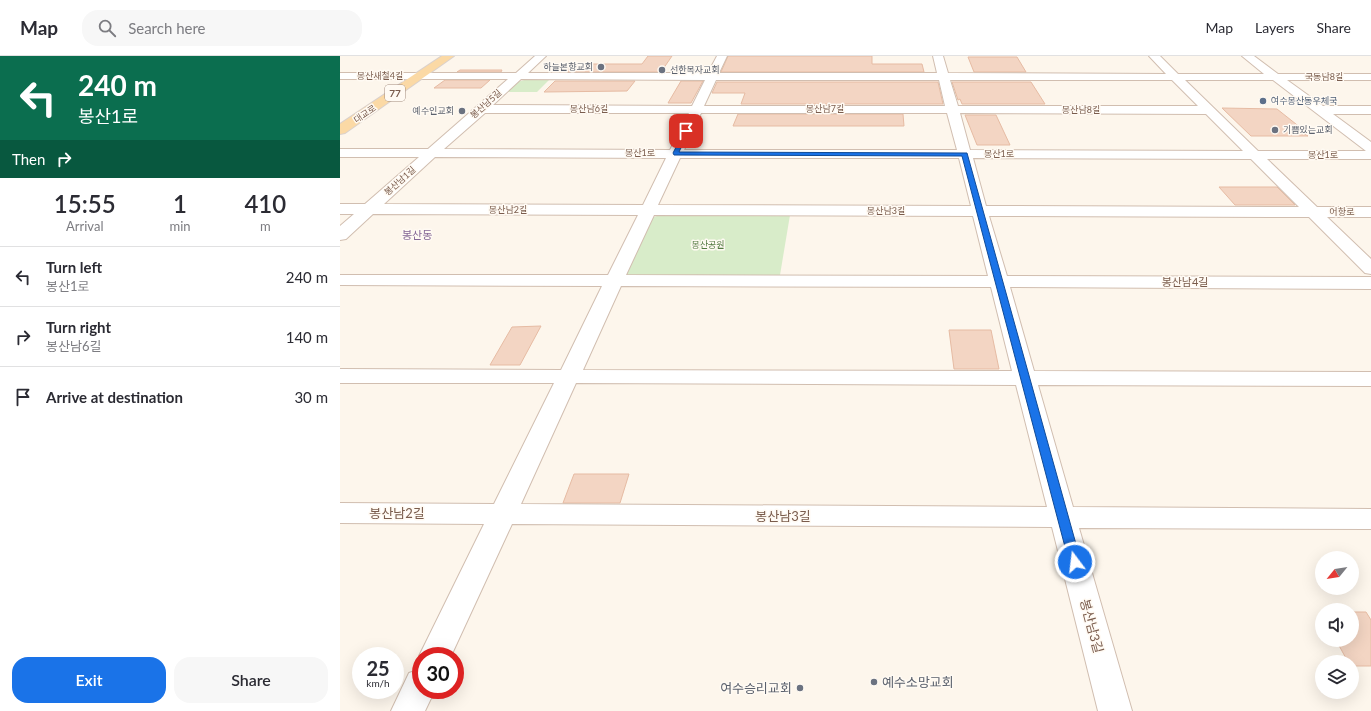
<!DOCTYPE html>
<meta charset="utf-8">
<style>
body{margin:0;font-family:Lato,"Noto Sans KR",sans-serif;background:#f7f7f7;color:#2b2b33;height:100vh;display:flex;flex-direction:column;font-size:15px;white-space:nowrap}
*{box-sizing:border-box;margin:0}
p{font-size:13px;color:#7c7c81}
.icon{flex:none;width:22px;height:22px;fill:none;stroke:currentColor;stroke-width:2;stroke-linecap:round;stroke-linejoin:round}
.map{position:relative;flex:1;overflow:hidden}
.details{display:flex;flex-direction:column;background:#fff;width:340px}
.details>*{flex:none}
.guide{background:#0b6e4f;color:#fff;overflow:hidden}
.needle{width:26px;rotate:240deg}
.fabs{position:absolute;left:975px;top:495px;display:grid;gap:8px}
.fabs a{display:grid;place-items:center;width:44px;height:44px;border-radius:50%;background:#fff;box-shadow:0 4px 16px #0002;font-size:20px}
.speed{position:absolute;left:12px;top:591px;display:flex;gap:8px;font-size:20px;font-weight:700;text-align:center}
.speed>*{display:grid;place-content:center;width:52px;height:52px;border-radius:50%;background:#fff;box-shadow:0 4px 16px #0002;line-height:1}
.speed small{font-size:10px;font-weight:400}
.speed .limit{border:6px solid #d22;background:#fff;color:#111}
.pin{position:absolute;display:grid;place-items:center;width:34px;height:34px;color:#fff;margin:-17px;border-radius:8px;box-shadow:0 2px 6px #0006}
.me{position:absolute;width:44px;margin:-22px;rotate:345deg;stroke-linejoin:round;filter:drop-shadow(0 0 3px #0008)}
.turn{display:flex;align-items:center;gap:14px;height:84px;padding:0 12px;font-size:18px}
.turn .icon{width:52px;height:52px;stroke-width:2.5}
.turn b{display:block;font-size:28px;line-height:34px}
.then{display:flex;align-items:center;height:38px;padding:0 12px;background:#0003;gap:8px;font-size:15px}
.eta{display:flex;justify-content:space-evenly;align-items:center;height:68px;text-align:center}
.eta b{font-size:24px;font-weight:600;line-height:28px}
.primary-button{display:flex;gap:8px;margin-top:auto;padding:8px 12px}
.primary-button a{flex:1;height:46px;border-radius:16px;background:#1a73e8;color:#fff;font-size:16px;font-weight:600;line-height:46px;text-align:center}
.primary-button a+a{background:#f7f7f7;color:#2b2b33}
ul{padding:0;list-style:none}
li{display:flex;align-items:center;gap:12px;height:60px;padding:0 12px;border-top:1px solid #e1e1e2}
li div{flex:1}
li b{display:block;font-size:15px}
li em{font-style:normal}
header{display:flex;align-items:center;gap:24px;box-sizing:border-box;height:56px;padding:0 20px;background:#fff;border-bottom:1px solid #e1e1e2}
header strong{font-size:19px}
nav{display:flex;gap:22px;margin-inline-start:auto;font-size:14px}
.search{width:280px;height:36px;background:#f7f7f7;display:flex;align-items:center;gap:10px;box-sizing:border-box;padding:0 14px;border-radius:16px;color:#7c7c81;font-size:15px}
main{display:flex;flex:1;min-height:0}
.map>svg:first-child{display:block}
</style>
<header>
<strong>Map</strong>
<div class="search"><svg class="icon" aria-label="search" viewBox="0 0 24 24"><circle cx="10" cy="10" r="6"/><path d="M15 15l6 6"/></svg>Search here</div>
<nav><a>Map</a><a>Layers</a><a>Share</a></nav>
</header>
<main>
<section class="details">
<div class="guide">
<div class="turn"><svg class="icon" aria-label="left" viewBox="0 0 24 24"><path d="M17 20v-9H6M10 6l-5 5 5 5"/></svg><div><b>240 m</b>봉산1로</div></div>
<div class="then">Then<svg class="icon" aria-label="right" viewBox="0 0 24 24"><path d="M7 20v-9h11M14 6l5 5-5 5"/></svg></div>
</div>
<div class="eta">
<div><b>15:55</b><p>Arrival</p></div>
<div><b>1</b><p>min</p></div>
<div><b>410</b><p>m</p></div>
</div>
<ul>
<li><svg class="icon" aria-label="left" viewBox="0 0 24 24"><path d="M17 20v-9H6M10 6l-5 5 5 5"/></svg><div><b>Turn left</b><p>봉산1로</p></div><em>240 m</em></li>
<li><svg class="icon" aria-label="right" viewBox="0 0 24 24"><path d="M7 20v-9h11M14 6l5 5-5 5"/></svg><div><b>Turn right</b><p>봉산남6길</p></div><em>140 m</em></li>
<li><svg class="icon" aria-label="arrive" viewBox="0 0 24 24"><path d="M6 21V4h12l-3 4 3 4H6"/></svg><div><b>Arrive at destination</b></div><em>30 m</em></li>
</ul>
<div class="primary-button"><a>Exit</a><a>Share</a></div>
</section>
<div class="map">
<svg width="1031" height="655" viewBox="0 0 1031 655">
<rect width="100%" height="100%" fill="#fdf6ec"/>
<g fill="#d8ecc9">
<path d="M188 23H210L197 36H166L177 26Z"/>
<path d="M322 158 450 159 440 219H286L312 162Z"/>
</g>
<g fill="#f3d5c3" stroke="#e6bba3">
<path d="M308 0H332L321 16H224L231 8H302Z"/>
<path d="M388 0H532V8H582L584 16H381Z"/>
<path d="M628 1H677L686 16H634Z"/>
<path d="M351 10H370L367 16H348Z"/>
<path d="M120 14H162L161 16H117Z"/>
<path d="M105 24H150L141 32H94Z"/>
<path d="M215 25H295L287 35 204 36Z"/>
<path d="M341 25H363L351 47H328Z"/>
<path d="M377 26H598L603 48H401L405 37H372Z"/>
<path d="M612 26H691L705 48H622L620 43 618 44Z"/>
<path d="M882 52 937 53 966 76H962L968 80H911Z"/>
<path d="M398 58H563L564 70H393Z"/>
<path d="M625 59H656L670 89H637Z"/>
<path d="M879 131H937L955 149H895Z"/>
<path d="M201 270 180 309H150L172 271Z"/>
<path d="M609 274H651L659 313H614Z"/>
<path d="M234 418H289L280 447H223Z"/>
<path d="M1012 556H1026L1031 564V610H1012V606H1008L996 584H1012Z"/>
</g>
<g fill="none" stroke-linecap="round" stroke-linejoin="round">
<g stroke="#d1beb0" stroke-width="2">
<g id="minor">
<path d="M195 0H206L188 17H368L377 0H387L379 17H597L593 0H603L608 17 826 18 809 0H820L838 18H924L902 0H914L938 18H1031V24H947L983 50H1031V58H993L1031 86V103H927L977 151H1031V161H987L1031 203V218L1025 217 969 161 649 160 667 220 1031 221V233L670 231 694 315 1031 316V330L698 329 733 451 1031 453V473L739 472 792 655H758L712 471 172 468 111 600H81V604L79 600 84 590 144 468 0 467V447L154 448 214 327H0V313L221 314 262 230 0 229V219H268L298 159 33 158 6 183 0 184V170L14 158H0V148H25L79 101H0V93H88L168 23H0V17H176ZM181 23 365 24 352 50 153 49ZM376 24H599L605 50H364ZM610 24H832L858 50H618ZM845 24H933L1026 95H918ZM145 57H349L330 94 104 93ZM361 57H607L617 94H344ZM620 57 866 58 903 95 630 94ZM95 101 326 102 303 149 44 148ZM340 102H619L631 150 318 149ZM633 102 911 103 959 151 646 150ZM314 159 633 160 648 220 286 219ZM281 230 651 231 672 315 243 314ZM236 327 676 329 707 451 181 448Z"/>
<path d="M81 613V634H95L85 655H51L69 617Z"/>
</g>
</g>
<g stroke="#dad1cd" stroke-width="2">
<path id="major" d="M102 0H114L5 77 0 78V68Z"/>
</g>
<use href="#minor" fill="#fff" fill-rule="evenodd"/>
<use href="#major" fill="#fbd9a5" fill-rule="evenodd"/>
</g>
<path fill="#1a73e8" stroke="#114b97" d="M345 74 349 75 339 96 627 97 741 506 739 509 735 511 731 509 729 506 622 100 334 99 333 97Z"/>
<g fill="#6b7280" stroke="#fffaf3" stroke-width="1.5">
<circle cx="261" cy="11" r="4"/>
<circle cx="322" cy="14" r="4"/>
<circle cx="122" cy="55" r="4"/>
<circle cx="935" cy="74" r="4"/>
<circle cx="534" cy="626" r="4"/>
<circle cx="460" cy="632" r="4"/>
</g>
<circle fill="#5c6f8a" stroke="#fffaf3" stroke-width="1.5" cx="923" cy="45" r="4"/>
<g text-anchor="middle" stroke-width="3" stroke-linejoin="round" paint-order="stroke">
<g font-size="9" fill="#5b616d" stroke="#fffaf3" text-anchor="end">
<text x="253" y="14">하늘본향교회</text>
<text x="330" y="17" text-anchor="start">선한목자교회</text>
<text x="114" y="58">예수인교회</text>
<text x="943" y="77" text-anchor="start">기쁨있는교회</text>
</g>
<g font-size="9" fill="#7a5c4d" stroke="#fffaf3">
<text x="40" y="23">봉산새철4길</text>
<text x="984" y="24">국동남8길</text>
<text transform="translate(146 48) rotate(-42)" y="3">봉산남5길</text>
<text x="249" y="56">봉산남6길</text>
<text x="485" y="56">봉산남7길</text>
<text x="741" y="57">봉산남8길</text>
<text transform="translate(25 58) rotate(-34)" y="3">대교로</text>
<text x="300" y="100">봉산1로</text>
<text x="659" y="101">봉산1로</text>
<text x="983" y="102">봉산1로</text>
<text transform="translate(60 125) rotate(-42)" y="3">봉산남1길</text>
<text x="168" y="157">봉산남2길</text>
<text x="546" y="158">봉산남3길</text>
<text x="1002" y="159">어항로</text>
</g>
<g font-size="9" fill="#4e5e75" stroke="#fffaf3" text-anchor="start">
<text x="931" y="48">여수봉산동우체국</text>
</g>
<g font-size="9" fill="#537a41" stroke="#fffaf3">
<text x="368" y="192">봉산공원</text>
</g>
<rect fill="#fffaf3" stroke="#a28b7f" stroke-width="1" x="45" y="29" width="20" height="16" rx="3"/>
<g font-size="10" font-weight="bold" fill="#7a5c4d">
<text x="55" y="41">77</text>
</g>
<g font-size="11" fill="#846695" stroke="#fffaf3">
<text x="77" y="183">봉산동</text>
</g>
<g font-size="11" fill="#7a5c4d" stroke="#fffaf3">
<text x="845" y="230">봉산남4길</text>
</g>
<g font-size="13" fill="#7a5c4d" stroke="#fffaf3">
<text x="57" y="462">봉산남2길</text>
<text x="443" y="465">봉산남3길</text>
<text transform="translate(752 570) rotate(75)" y="5">봉산남3길</text>
</g>
<g font-size="13" fill="#5b616d" stroke="#fffaf3" text-anchor="start">
<text x="542" y="631">예수소망교회</text>
<text x="452" y="637" text-anchor="end">여수승리교회</text>
</g>
</g>
</svg>
<div class="fabs">
<a><svg class="needle" viewBox="-14 -14 28 28"><path d="M0-13l5 13h-10z" fill="#e53935"/><path d="M0 13l5-13h-10z" fill="#7c7c81"/></svg></a>
<a><svg class="icon" aria-label="sound" viewBox="0 0 24 24"><path d="M4 9h4l5-4v14l-5-4H4zM17 9q2 3 0 6"/></svg></a>
<a><svg class="icon" aria-label="layers" viewBox="0 0 24 24"><path d="M12 4l9 5-9 5-9-5zM3 14l9 5 9-5"/></svg></a>
</div>
<div class="speed"><div>25<small>km/h</small></div><div class="limit">30</div></div>
<div class="pin" style="left:346px;top:75px;background:#d93025"><svg class="icon" aria-label="arrive" viewBox="0 0 24 24"><path d="M6 21V4h12l-3 4 3 4H6"/></svg></div>
<svg class="me" style="left:735px;top:506px" viewBox="-20 -20 40 40"><circle r="17" fill="#1a73e8" stroke="#fff" stroke-width="3"/><path d="M0-11L8 9 0 5-8 9z" fill="#fff"/></svg>
</div>
</main>
